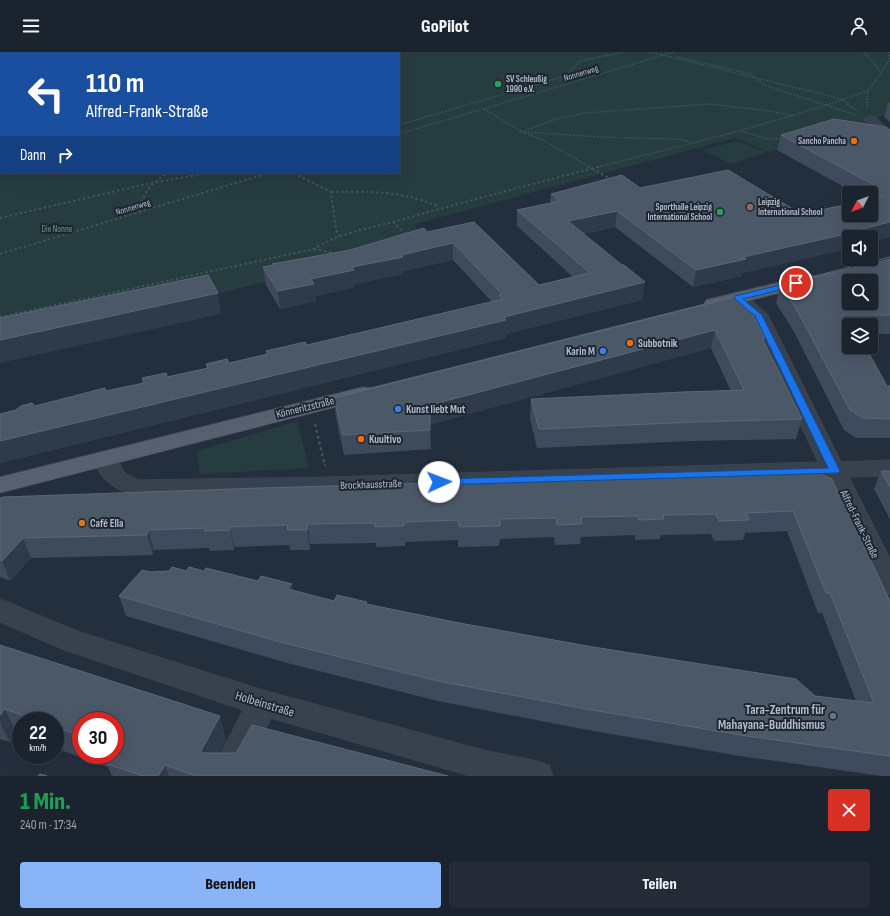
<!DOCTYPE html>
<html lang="de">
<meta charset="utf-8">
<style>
body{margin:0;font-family:"Sofia Sans Condensed",sans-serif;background:#242b36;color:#f1f3f6;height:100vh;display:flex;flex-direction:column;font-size:15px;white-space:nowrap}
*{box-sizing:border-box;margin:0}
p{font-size:13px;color:#a0a4aa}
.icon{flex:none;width:22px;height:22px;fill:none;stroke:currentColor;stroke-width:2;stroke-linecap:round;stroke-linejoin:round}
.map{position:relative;height:724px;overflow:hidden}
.sheet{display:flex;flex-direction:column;background:#1b232e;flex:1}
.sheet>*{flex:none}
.hud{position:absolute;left:0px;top:0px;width:400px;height:122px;box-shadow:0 4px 16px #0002,0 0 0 1px #39404a;background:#1a4fa0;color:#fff;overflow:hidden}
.needle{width:26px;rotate:228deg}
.fabs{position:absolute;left:842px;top:134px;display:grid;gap:8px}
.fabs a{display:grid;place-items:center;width:36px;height:36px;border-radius:4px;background:#1b232e;box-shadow:0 4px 16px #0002,0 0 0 1px #39404a;font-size:20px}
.speed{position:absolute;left:12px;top:660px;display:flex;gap:8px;font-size:20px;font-weight:700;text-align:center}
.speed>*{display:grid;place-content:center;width:52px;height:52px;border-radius:50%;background:#1b232e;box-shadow:0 4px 16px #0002,0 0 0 1px #39404a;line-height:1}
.speed small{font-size:10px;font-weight:400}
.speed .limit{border:6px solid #d22;background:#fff;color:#111}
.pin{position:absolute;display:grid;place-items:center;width:34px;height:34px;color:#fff;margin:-17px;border:2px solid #fff;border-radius:50%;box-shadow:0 1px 4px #0007}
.me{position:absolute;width:44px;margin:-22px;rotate:88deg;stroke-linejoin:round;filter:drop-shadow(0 0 3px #0008)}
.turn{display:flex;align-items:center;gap:14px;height:84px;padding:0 20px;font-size:18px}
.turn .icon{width:52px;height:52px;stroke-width:2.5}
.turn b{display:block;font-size:28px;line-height:34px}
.then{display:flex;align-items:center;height:38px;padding:0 20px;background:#0003;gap:8px;font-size:15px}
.round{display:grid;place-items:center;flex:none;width:42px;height:42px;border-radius:4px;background:#242b36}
.summary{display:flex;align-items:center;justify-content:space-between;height:68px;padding:0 20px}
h1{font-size:24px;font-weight:800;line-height:30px;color:#1e9e55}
.button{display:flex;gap:8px;margin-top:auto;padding:8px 20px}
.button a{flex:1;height:46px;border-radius:4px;background:#8ab4f8;color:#111;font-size:16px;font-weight:800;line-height:46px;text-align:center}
.button a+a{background:#242b36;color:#f1f3f6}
header{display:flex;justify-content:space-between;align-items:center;height:52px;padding:0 20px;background:#1b232e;font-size:18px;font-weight:800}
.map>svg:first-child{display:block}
</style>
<header><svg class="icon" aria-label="menu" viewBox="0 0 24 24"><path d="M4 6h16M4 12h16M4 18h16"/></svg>GoPilot<svg class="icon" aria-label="person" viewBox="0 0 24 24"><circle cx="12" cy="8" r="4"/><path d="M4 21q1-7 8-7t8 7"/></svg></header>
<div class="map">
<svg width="890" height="724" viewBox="0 0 890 724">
<rect width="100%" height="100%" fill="#242f3e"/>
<g fill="#263c3f" fill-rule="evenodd">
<path d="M0 0H890V60L871 68 769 100 735 86 415 172 421 191 212 243 0 289ZM1 1H399V121H1Z"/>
<path d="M736 89 766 100 731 112 702 98Z"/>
<path d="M297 369 309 416 200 422 197 399Z"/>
</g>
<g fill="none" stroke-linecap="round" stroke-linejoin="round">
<g stroke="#414a57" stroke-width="1">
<g id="minor">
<path d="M871 64 876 65 890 80V92L885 91 864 68 866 65Z"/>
<path d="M738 240 745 242 768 263 841 410 890 408V424L849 425 890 506V543L880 540 826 426 330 441 139 444C117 438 99 431 94 406L98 401 106 398 114 401C124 416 118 420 139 428L330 425 818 410 750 266 729 246 731 242Z"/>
<path d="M0 547 80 580 263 638 483 698 537 709 549 713 553 724H470L271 666 242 724H209L243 658 62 597 0 570Z"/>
</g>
</g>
<g stroke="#414a57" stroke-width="1">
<g id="major">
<path d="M809 223 815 224 818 228 815 232 713 258 706 256 704 252 706 248Z"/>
<path d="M363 335 371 336 374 341 371 346 0 441V425Z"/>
</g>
</g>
<g stroke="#3f5557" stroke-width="1.5" stroke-dasharray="1.5 1.5" stroke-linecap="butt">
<path d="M650 0 830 44 843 48 857 59"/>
<path d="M864 0 880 19"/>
<path d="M182 1 185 0"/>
<path d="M678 5 751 22 764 33 856 63"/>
<path d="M867 54 868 39 890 8 889 0"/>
<path d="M484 57 522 80 541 87 590 115"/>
<path d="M399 73 565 24 580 9 624 0"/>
<path d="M741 79 768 87H783"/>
<path d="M522 80 556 67 584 61 710 52 769 59 794 64"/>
<path d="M525 80 601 85 676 87 693 90"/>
<path d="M399 82 674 0"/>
<path d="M598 115C689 92 780 70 868 39"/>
</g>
<g stroke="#3f5557" stroke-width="2" stroke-dasharray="2.5 2.5" stroke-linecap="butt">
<path d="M588 114 612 128"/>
<path d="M294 121 331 140 336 178 339 184"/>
<path d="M331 140C369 139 404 139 439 155"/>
<path d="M139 160C142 141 151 132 167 121"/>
<path d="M0 166 151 131 209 121"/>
<path d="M393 170 407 184"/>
<path d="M314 197 333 201"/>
<path d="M0 202 269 121"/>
<path d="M0 265 314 197C341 180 372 176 403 167 469 149 535 131 602 114"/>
</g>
<path stroke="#3f5557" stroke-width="2.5" stroke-dasharray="3 3" stroke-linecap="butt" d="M315 372 325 414"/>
<use href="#minor" fill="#38414e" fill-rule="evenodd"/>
<use href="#major" fill="#56606e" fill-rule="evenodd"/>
<g stroke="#5a6575" stroke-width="1">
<path d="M783 232 890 205"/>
<path d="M734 249 791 235"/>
<path d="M335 345 741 243"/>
<path d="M0 430 87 408"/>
<path d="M0 437 345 348"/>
</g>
</g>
<g fill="#3f4b5c" fill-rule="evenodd">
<path d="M890 50V70L884 65 888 51Z"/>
<path d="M886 75 890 185 847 196 846 197 742 221V224L693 235 615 175 584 182 642 248 506 282V286L0 411V362L35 354 106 339 143 331 142 326 167 325 207 316 206 312 229 311 267 302 266 299 307 293 492 250 453 208 403 219V222L355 232V235L316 244V249L280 257 266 233 263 215 272 214V212L350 198 427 180 474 170 539 233 573 225 517 174V158L550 151 551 142 640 136 801 162 871 163V141H855L777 98 781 83Z"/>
<path d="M890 207V282H871V273H849V295L887 334H890V386H856L844 378 793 278 776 251 781 233Z"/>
<path d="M739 244 765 286 764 290 802 367 796 387 691 389 537 396 530 366 531 347 731 339 711 296 430 372 431 397 344 403 336 366 334 346Z"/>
<path d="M881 419H890V467L874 437Z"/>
<path d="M816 420 890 549V724H882L740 704 582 677 438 649 287 611 126 564 119 544 150 520 204 519 293 539 334 549 368 552 815 644 856 649 822 561H818L787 479 745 481 743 488 714 489 711 482 661 483 660 487 635 488V483L581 485 580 492 555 493 554 485 500 487 499 494 458 495V488L405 490V494L376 495V491L310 492V498H290L289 493 234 495V498L210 499 209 496 154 498 153 503 31 506 10 529 0 525V446Z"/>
<path d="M0 593 226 688 219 701 441 723 448 724H112L108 715 55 696V669H21V683L17 682 10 690 0 687ZM81 669H115V703H81Z"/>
</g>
<g fill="#2f3b4b">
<path d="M617 159 615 175 567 186 568 169Z"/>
<path d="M890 170V185L871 190V185H849V195L847 196 846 197 742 221V224L693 235 696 218 743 205Z"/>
<path d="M453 191V208L403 219V222L355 232V235L316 244V249L280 257 278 239 311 227 352 215 401 203Z"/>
<path d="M645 230 642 248 506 282V286L0 411V389Z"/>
<path d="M218 241 221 262 0 311V288Z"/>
<path d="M715 278 711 296 430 373V353Z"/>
<path d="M308 472 310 492V498L307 478Z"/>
<path d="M230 475 234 495V498L230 478Z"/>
<path d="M148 478 154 498 153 503 147 483Z"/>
<path d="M23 486 31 506 10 529 2 509Z"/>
<path d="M292 532 295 552 288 537Z"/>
<path d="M5 657 17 682 10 690 0 671V663Z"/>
<path d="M220 664 226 688 208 723 201 699Z"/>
<path d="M165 713 169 724H158Z"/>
</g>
<g fill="#4b5868" stroke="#5c6777" fill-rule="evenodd">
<path d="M834 67 886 75 890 78V170L850 180 851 181 743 205 746 207 696 218 617 159 568 169 622 213H624L645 230 504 265 506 268 0 389V362L16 358 21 354 32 351 35 354 105 336 106 339 144 331 142 326 166 321 167 325 208 316 206 312 227 307 229 311 268 302 266 299 305 290 307 293 503 247 499 243 502 242 453 191 401 203 403 205 352 215 354 218 311 227 314 232 278 239 263 215 273 213 272 212 350 198 424 176 427 180 474 170 539 233 590 221 517 158 560 149 551 142 622 123 640 136 728 118 801 162 849 152V163H871V147L883 144 866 135 874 133 781 83Z"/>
<path d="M890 207V263H842L849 274V295H864L871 305 887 334H890V367L863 366 850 358 798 260 781 233ZM849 229H871V251H849Z"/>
<path d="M208 223 218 241 0 288V266Z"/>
<path d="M739 244 744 246 746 250 765 286H762L802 367 695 370 539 377 531 347 684 340 744 338 715 278 430 353V378L343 383 334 346Z"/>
<path d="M881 419H890V435Z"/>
<path d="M816 420 832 427 890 549V704L747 684 586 657 438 629 284 591 119 544 142 518 150 520 169 519 172 515 186 519 189 515 204 519 206 516 258 529 261 524 292 532 288 537 334 549 337 543 367 550 366 552 454 570 593 595 796 627 815 644 874 651 830 541H826L793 459 746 461 749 468 719 469 716 462 663 463 664 467 639 468 638 464 581 465 582 472 557 473 556 466 500 467V474L459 475 458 468 404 470V474L375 475V471L308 472 307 478H287L288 473 230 475V478L205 479 206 476 148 478 147 483 23 486 2 509 0 508V446L3 445 261 436Z"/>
<path d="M0 593 220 664 201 699 202 701H236L252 673 448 724H196L165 713 158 724H143L107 712 113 703H115V700L117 697 115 696V669H81V684L55 675V669H38L5 657 0 663Z"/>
<path d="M40 722 47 724H38Z"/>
</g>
<path fill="#1a73e8" stroke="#114b97" d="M796 229 800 231 799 233 743 247 762 263 840 419 838 421 439 433 434 430 439 427 828 416 755 264 734 246 735 244Z"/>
<g fill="#2e9e5b" stroke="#1d2633" stroke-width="1.5">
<circle cx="498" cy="32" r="4"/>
<circle cx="720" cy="160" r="4"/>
</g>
<g fill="#e8710a" stroke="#1d2633" stroke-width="1.5">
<circle cx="854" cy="89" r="4"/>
<circle cx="630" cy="291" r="4"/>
<circle cx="361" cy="387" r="4"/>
<circle cx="82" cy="471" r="4"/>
</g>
<circle fill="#8d6e63" stroke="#1d2633" stroke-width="1.5" cx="750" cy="155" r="4"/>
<g fill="#3f7fe0" stroke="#1d2633" stroke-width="1.5">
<circle cx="603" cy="299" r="4"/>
<circle cx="398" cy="357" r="4"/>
</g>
<circle fill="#6b7280" stroke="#1d2633" stroke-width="1.5" cx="833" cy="664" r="4"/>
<g text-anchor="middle" stroke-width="4" stroke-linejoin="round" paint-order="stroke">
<g font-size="9" fill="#b4bcc9" stroke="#1d2633">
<text transform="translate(581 21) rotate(-17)" y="3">Nonnenweg</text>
<text transform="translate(133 155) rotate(-17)" y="3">Nonnenweg</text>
</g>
<g font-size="9" font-weight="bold" fill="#b4bcc9" stroke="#1d2633" text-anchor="start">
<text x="506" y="30">SV Schleußig<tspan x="506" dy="10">1990 e.V.</tspan></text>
<text x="846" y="92" text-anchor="end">Sancho Pancha</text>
<text x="758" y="153">Leipzig<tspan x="758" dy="10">International School</tspan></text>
<text x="712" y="158" text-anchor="end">Sporthalle Leipzig<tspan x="712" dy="10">International School</tspan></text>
</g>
<g font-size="9" fill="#6b9a76" stroke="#1d2633">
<text x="57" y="180">Die Nonne</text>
</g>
<g font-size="11" font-weight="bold" fill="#b4bcc9" stroke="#1d2633" text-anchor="start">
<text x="638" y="295">Subbotnik</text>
<text x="595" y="303" text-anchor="end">Karin M</text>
<text x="406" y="361">Kunst liebt Mut</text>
<text x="369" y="391">Kuultivo</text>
<text x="90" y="475">Café Ella</text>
</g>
<g font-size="11" fill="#b4bcc9" stroke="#1d2633">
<text transform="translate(305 355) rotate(-14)" y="4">Könneritzstraße</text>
<text transform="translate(371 432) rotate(-2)" y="4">Brockhausstraße</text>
<text transform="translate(860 472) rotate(64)" y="4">Alfred-Frank-Straße</text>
</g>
<g font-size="13" fill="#b4bcc9" stroke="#1d2633">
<text transform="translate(265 651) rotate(17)" y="5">Holbeinstraße</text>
</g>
<g font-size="13" font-weight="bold" fill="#b4bcc9" stroke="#1d2633" text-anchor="end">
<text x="825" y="662">Tara-Zentrum für<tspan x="825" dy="15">Mahayana-Buddhismus</tspan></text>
</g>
</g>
</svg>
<div class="fabs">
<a><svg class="needle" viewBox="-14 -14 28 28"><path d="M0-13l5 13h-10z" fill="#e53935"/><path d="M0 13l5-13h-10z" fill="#a0a4aa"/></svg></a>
<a><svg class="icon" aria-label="sound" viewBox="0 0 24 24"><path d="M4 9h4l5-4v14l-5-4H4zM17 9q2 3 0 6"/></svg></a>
<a><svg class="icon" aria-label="search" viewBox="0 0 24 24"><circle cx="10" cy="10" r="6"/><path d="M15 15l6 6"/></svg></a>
<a><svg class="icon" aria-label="layers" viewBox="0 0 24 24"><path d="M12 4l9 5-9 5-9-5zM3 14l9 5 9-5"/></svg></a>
</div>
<div class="speed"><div>22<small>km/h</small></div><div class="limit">30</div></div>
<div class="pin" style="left:796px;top:231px;background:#d93025"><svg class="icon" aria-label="arrive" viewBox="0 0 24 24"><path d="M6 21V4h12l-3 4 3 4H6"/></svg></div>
<svg class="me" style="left:439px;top:430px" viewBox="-20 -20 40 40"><circle r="19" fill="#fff"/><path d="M0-13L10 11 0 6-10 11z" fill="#1a73e8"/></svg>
<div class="hud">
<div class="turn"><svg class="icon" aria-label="left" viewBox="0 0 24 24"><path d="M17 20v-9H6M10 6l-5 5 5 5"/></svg><div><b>110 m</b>Alfred-Frank-Straße</div></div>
<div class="then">Dann<svg class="icon" aria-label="right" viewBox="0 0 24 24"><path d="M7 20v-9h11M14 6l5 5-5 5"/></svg></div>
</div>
</div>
<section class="sheet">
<div class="summary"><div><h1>1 Min.</h1><p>240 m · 17:34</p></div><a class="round" style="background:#d93025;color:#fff"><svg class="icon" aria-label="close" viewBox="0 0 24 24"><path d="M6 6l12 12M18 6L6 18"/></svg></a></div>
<div class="button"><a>Beenden</a><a>Teilen</a></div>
</section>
